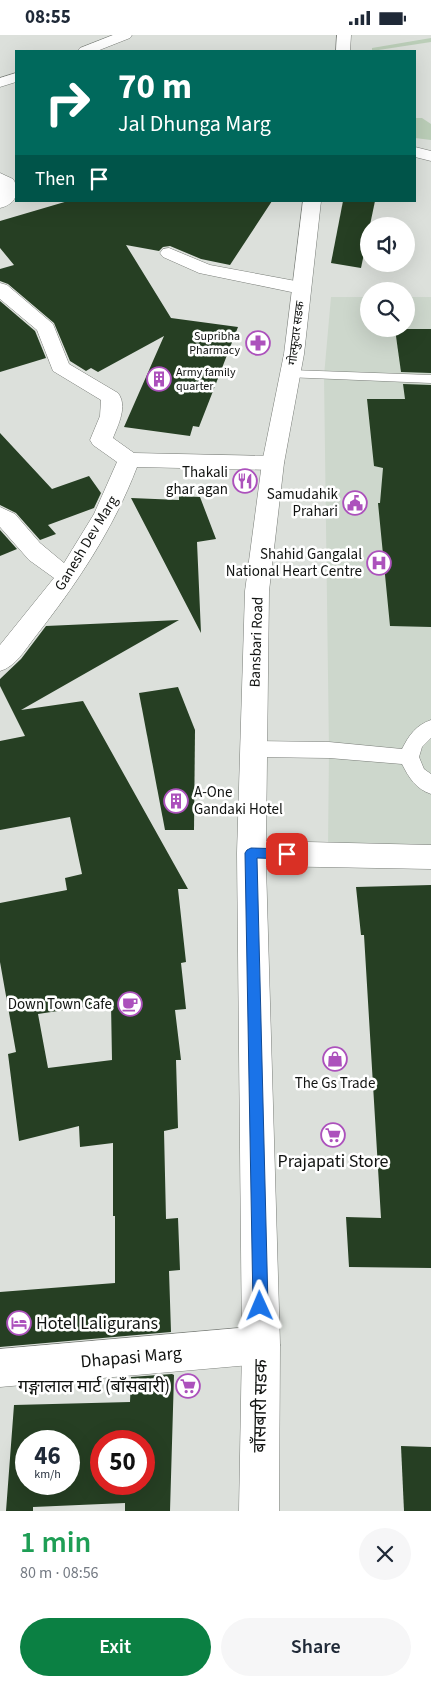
<!DOCTYPE html>
<meta charset="utf-8">
<style>
body{margin:0;font-family:"Source Sans 3","Noto Sans Devanagari",sans-serif;background:#f6f6f7;color:#1f2937;height:100vh;display:flex;flex-direction:column;font-size:19px;white-space:nowrap}
*{box-sizing:border-box;margin:0}
p{font-size:16px;color:#747a83}
.icon{flex:none;width:28px;height:28px;fill:none;stroke:currentColor;stroke-width:2;stroke-linecap:round;stroke-linejoin:round}
.map{position:relative;height:1476px;overflow:hidden}
.sheet{display:flex;flex-direction:column;background:#fff;flex:1}
.sheet>*{flex:none}
.top-card{position:absolute;left:15px;top:15px;width:401px;height:152px;border-radius:0px;box-shadow:0 5px 20px #0002;background:#00695c;color:#fff;overflow:hidden}
.buttons{position:absolute;left:360px;top:182px;display:grid;gap:10px}
.buttons a{display:grid;place-items:center;width:55px;height:55px;border-radius:50%;background:#fff;box-shadow:0 5px 20px #0002;font-size:25px}
.speed{position:absolute;left:15px;top:1395px;display:flex;gap:10px;font-size:25px;font-weight:700;text-align:center}
.speed>*{display:grid;place-content:center;width:65px;height:65px;border-radius:50%;background:#fff;box-shadow:0 5px 20px #0002;line-height:1}
.speed small{font-size:12px;font-weight:400}
.speed .limit{border:8px solid #d22;background:#fff;color:#111}
.pin{position:absolute;display:grid;place-items:center;width:42px;height:42px;color:#fff;margin:-21px;border-radius:10px;box-shadow:0 2px 8px #0006}
.me{position:absolute;width:55px;margin:-28px;rotate:359deg;stroke-linejoin:round;filter:drop-shadow(0 0 4px #0008)}
.turn{display:flex;align-items:center;gap:18px;height:105px;padding:0 20px;font-size:22px}
.turn .icon{width:65px;height:65px;stroke-width:2.5}
.turn b{display:block;font-size:35px;line-height:42px}
.then{display:flex;align-items:center;height:48px;padding:0 20px;background:#0003;gap:10px;font-size:19px}
.round{display:grid;place-items:center;flex:none;width:52px;height:52px;border-radius:26px;background:#f6f6f7}
.overview{display:flex;align-items:center;justify-content:space-between;height:85px;padding:0 20px}
h1{font-size:30px;font-weight:600;line-height:38px;color:#1e9e55}
.button{display:flex;gap:10px;margin-top:auto;padding:10px 20px}
.button a{flex:1;height:58px;border-radius:30px;background:#0b8043;color:#fff;font-size:20px;font-weight:600;line-height:58px;text-align:center}
.button a+a{background:#f6f6f7;color:#1f2937}
.status{display:flex;justify-content:space-between;align-items:center;height:35px;padding:0 25px;background:#fff;direction:ltr}
.status svg{height:14px;fill:currentColor}
.map>svg:first-child{display:block}
</style>
<div class="status"><b>08:55</b><svg viewBox="0 0 49 12"><path d="M0 12V9h3v3zM5 12V6h3v6zM10 12V3h3v9zM15 12V0h3v12zM26 1h20v11H26zM47 4h2v5h-2z"/></svg></div>
<div class="map">
<svg width="431" height="1476" viewBox="0 0 431 1476">
<rect width="100%" height="100%" fill="#dce0db"/>
<path fill="#cdd7cc" d="M331 262H369V294H406V262H431V815L328 812 329 715 324 341Z"/>
<g fill="#bbceb8">
<path d="M431 3V7L372 16V13Z"/>
<path d="M415 83H422L431 89V105L415 103Z"/>
</g>
<g fill="#263f23" fill-rule="evenodd">
<path d="M68 166H272L230 230 201 224 170 211 163 212 159 216 126 210 171 283 238 292 199 392 193 391 190 401 124 392 164 301 98 337 91 333 86 336 70 326 54 288 8 249 0 246V234L14 230 0 213V186Z"/>
<path d="M343 166H375L361 233 331 228Z"/>
<path d="M0 266 35 296 46 323 0 337Z"/>
<path d="M395 294H431V338L401 337Z"/>
<path d="M403 349 431 350V592L390 591 378 468H380L383 433 374 431 367 364H405Z"/>
<path d="M0 398 52 454 89 441 101 458 94 473 48 490 56 499 40 505 16 478 0 470Z"/>
<path d="M179 461 200 462 216 504 197 507 201 598 131 463 179 465Z"/>
<path d="M0 495 17 514 0 521Z"/>
<path d="M179 585 21 675 83 666 188 854H178L186 927 181 928 186 974 175 975 181 1025H176L178 1093 164 1096 166 1184 178 1183 180 1235 169 1236 171 1297 0 1312V1257L115 1248V1181H113V1108L80 1112 79 1091 19 1106 8 1019 16 1017 0 927V868L67 855 65 843 82 839 70 782 0 795V706L25 701 0 651V644L21 624 46 591ZM111 968 112 1025 48 1033 38 979Z"/>
<path d="M178 652 195 695 194 795H165L139 658Z"/>
<path d="M431 850V1233L349 1232 346 1182 381 1183 364 900H361L356 852Z"/>
<path d="M172 1339 174 1340 170 1476H125V1468L33 1472V1476H6L14 1370 130 1367 131 1342ZM26 1406H69V1449H26ZM101 1406H144V1449H101Z"/>
<path d="M401 1411 431 1412V1476H404Z"/>
</g>
<g fill="none" stroke-linecap="round" stroke-linejoin="round">
<g stroke="#797d78" stroke-width="1">
<g id="lane">
<path d="M291 335 431 340V348L286 342 284 339 286 336Z"/>
<path d="M431 685V703L422 712 419 722 424 734 431 739V759C416 754 409 743 402 729L329 723 252 722 245 719 242 714 245 709 252 706 329 707 402 714C409 700 416 690 431 685Z"/>
</g>
</g>
<g stroke="#797d78" stroke-width="1">
<g id="street">
<path d="M113 0H132L130 3 97 16H78L80 13Z"/>
<path d="M16 38V47L0 52V43Z"/>
<path d="M415 112 431 116V126L415 122Z"/>
<path d="M0 138 13 144C22 158 14 170 0 173Z"/>
<path d="M169 213 210 230 301 247 308 249 310 253 308 257 301 259 199 238 163 222 160 218 163 214Z"/>
<path d="M0 248 7 250 53 289 69 329 118 358C128 371 118 390 113 403L134 418 273 421 281 423 284 428 281 433 273 435 137 432C113 495 76 550 35 602 25 615 15 632 0 636V610L54 543 29 525 0 492V472L15 479 40 508 64 528 94 479 117 427 93 410 90 405 100 381 101 365 53 336 37 295 0 264Z"/>
<path d="M261 1291 274 1297 280 1310 274 1323 261 1329 0 1352V1314Z"/>
</g>
</g>
<g stroke="#797d78" stroke-width="1">
<g id="secondary">
<path d="M337 0H351L350 16H336Z"/>
<path d="M303 166H321L304 319 284 428 269 556 266 806 431 810V834L266 831 280 1310 279 1476H239L242 1310 237 818 245 556 262 428 284 319Z"/>
</g>
</g>
<use href="#lane" fill="#fff" fill-rule="evenodd"/>
<use href="#street" fill="#fff" fill-rule="evenodd"/>
<use href="#secondary" fill="#fff" fill-rule="evenodd"/>
</g>
<path fill="#1a73e8" stroke="#114b97" d="M251 813 287 814 291 816 293 819 291 823 287 824 257 823 268 1271 266 1276 260 1278 255 1276 253 1271 245 818 247 815Z"/>
<defs>
<g id="pharmacy-ring" transform="scale(1.25)"><circle r="9.5" fill="#fff" stroke="#ac51bc" stroke-width="1.5"/><path d="M-2-6h4v4h4v4h-4v4h-4v-4h-4v-4h4Z" fill="#ac51bc"/></g>
<g id="building-ring" transform="scale(1.25)"><circle r="9.5" fill="#fff" stroke="#ac51bc" stroke-width="1.5"/><path d="M-4-6H4V6H1V3H-1V6H-4ZM-2.5-4.3h1.7v1.8h-1.7ZM.8-4.3h1.7v1.8H.8ZM-2.5-1h1.7V.8h-1.7ZM.8-1h1.7V.8H.8Z" fill="#ac51bc"/></g>
<g id="restaurant-ring" transform="scale(1.25)"><circle r="9.5" fill="#fff" stroke="#ac51bc" stroke-width="1.5"/><path d="M-5-6h1v4h1v-4h1v4h1v-4h1v5L-1.5 .5V6h-2V.5L-5-1ZM5-6V6H3V1.5H1.5Q1.5-4 5-6Z" fill="#ac51bc"/></g>
<g id="civic-ring" transform="scale(1.25)"><circle r="9.5" fill="#fff" stroke="#ac51bc" stroke-width="1.5"/><path d="M-.6-6.5H3V-4.5H.6V-3L4-1V1h2V6H-6V1h2V-1L-.6-3ZM-1.2 2.5V6h2.4V2.5Z" fill="#ac51bc"/></g>
<g id="hospital-ring" transform="scale(1.25)"><circle r="9.5" fill="#fff" stroke="#ac51bc" stroke-width="1.5"/><path d="M-5-5h3v3.5h4V-5h3V5h-3V1.5h-4V5h-3Z" fill="#ac51bc"/></g>
<g id="cafe-ring" transform="scale(1.25)"><circle r="9.5" fill="#fff" stroke="#ac51bc" stroke-width="1.5"/><path d="M-5.5-4.5H6V0H3Q3 3.5 0 3.5H-2.5Q-5.5 3.5-5.5 0ZM3-3.2v2h1.7v-2ZM-6 4.5H4V6H-6Z" fill="#ac51bc"/></g>
<g id="shop-ring" transform="scale(1.25)"><circle r="9.5" fill="#fff" stroke="#ac51bc" stroke-width="1.5"/><path d="M-5-2.5h2.3a2.7 3.5 0 0 1 5.4 0H5L5.5 6h-11ZM-1.5-2.5h3a1.5 2.3 0 0 0-3 0Z" fill="#ac51bc"/></g>
<g id="supermarket-ring" transform="scale(1.25)"><circle r="9.5" fill="#fff" stroke="#ac51bc" stroke-width="1.5"/><path d="M-6-5.5h2.5l.6 2H6L4.5 2H-2.5L-4.4-4H-6ZM-1.5 3.2a1.3 1.3 0 1 0 .1 0ZM3 3.2a1.3 1.3 0 1 0 .1 0Z" fill="#ac51bc"/></g>
<g id="hotel-ring" transform="scale(1.25)"><circle r="9.5" fill="#fff" stroke="#ac51bc" stroke-width="1.5"/><path d="M-6-4.5h1.5V1H6V5H4.5V3h-9V5H-6ZM-4 0a1.8 1.8 0 1 1 3.6 0ZM.5 0V-2.5h3Q6-2.5 6 0Z" fill="#ac51bc"/></g>
</defs>
<g fill-rule="evenodd">
<use href="#pharmacy-ring" x="258" y="308"/>
<use href="#building-ring" x="159" y="344"/>
<use href="#restaurant-ring" x="245" y="446"/>
<use href="#civic-ring" x="355" y="468"/>
<use href="#hospital-ring" x="379" y="528"/>
<use href="#building-ring" x="176" y="766"/>
<use href="#cafe-ring" x="130" y="969"/>
<use href="#shop-ring" x="335" y="1024"/>
<use href="#supermarket-ring" x="333" y="1100"/>
<use href="#hotel-ring" x="19" y="1288"/>
<use href="#supermarket-ring" x="188" y="1351"/>
</g>
<g text-anchor="middle" stroke-width="5" stroke-linejoin="round" paint-order="stroke">
<g font-size="12" fill="#111311" stroke="#fff">
<text transform="translate(296 298) rotate(-83)" y="4">गोल्फुटार सडक</text>
</g>
<g font-size="12" fill="#111311" stroke="#fff" text-anchor="end">
<text x="240" y="305">Supribha<tspan x="240" dy="14">Pharmacy</tspan></text>
<text x="176" y="341" text-anchor="start">Army family<tspan x="176" dy="14">quarter</tspan></text>
</g>
<g font-size="15" fill="#111311" stroke="#fff" text-anchor="end">
<text x="228" y="442">Thakali<tspan x="228" dy="17">ghar agan</tspan></text>
<text x="338" y="464">Samudahik<tspan x="338" dy="17">Prahari</tspan></text>
<text x="362" y="524">Shahid Gangalal<tspan x="362" dy="17">National Heart Centre</tspan></text>
<text x="194" y="762" text-anchor="start">A-One<tspan x="194" dy="17">Gandaki Hotel</tspan></text>
<text x="112" y="974">Down Town Cafe</text>
<text x="335" y="1053" text-anchor="middle">The Gs Trade</text>
</g>
<g font-size="15" fill="#111311" stroke="#fff">
<text transform="translate(86 508) rotate(-59)" y="5">Ganesh Dev Marg</text>
<text transform="translate(256 607) rotate(-88)" y="5">Bansbari Road</text>
</g>
<g font-size="18" fill="#111311" stroke="#fff">
<text x="333" y="1132">Prajapati Store</text>
<text x="36" y="1294" text-anchor="start">Hotel Laligurans</text>
<text x="170" y="1357" text-anchor="end">गङ्गालाल मार्ट (बाँसबारी)</text>
</g>
<g font-size="18" fill="#111311" stroke="#fff">
<text transform="translate(131 1322) rotate(-5)" y="6">Dhapasi Marg</text>
<text transform="translate(260 1371) rotate(-89)" y="6">बाँसबारी सडक</text>
</g>
</g>
</svg>
<div class="buttons">
<a><svg class="icon" aria-label="sound" viewBox="0 0 24 24"><path d="M4 9h4l5-4v14l-5-4H4zM17 9q2 3 0 6"/></svg></a>
<a><svg class="icon" aria-label="search" viewBox="0 0 24 24"><circle cx="10" cy="10" r="6"/><path d="M15 15l6 6"/></svg></a>
</div>
<div class="speed"><div>46<small>km/h</small></div><div class="limit">50</div></div>
<div class="pin" style="left:287px;top:819px;background:#d93025"><svg class="icon" aria-label="arrive" viewBox="0 0 24 24"><path d="M6 21V4h12l-3 4 3 4H6"/></svg></div>
<svg class="me" style="left:260px;top:1271px" viewBox="-20 -20 40 40"><path d="M0-17L14 15 0 8-14 15z" fill="#1a73e8" stroke="#fff" stroke-width="4"/></svg>
<div class="top-card">
<div class="turn"><svg class="icon" aria-label="right" viewBox="0 0 24 24"><path d="M7 20v-9h11M14 6l5 5-5 5"/></svg><div><b>70 m</b>Jal Dhunga Marg</div></div>
<div class="then">Then<svg class="icon" aria-label="arrive" viewBox="0 0 24 24"><path d="M6 21V4h12l-3 4 3 4H6"/></svg></div>
</div>
</div>
<section class="sheet">
<div class="overview"><div><h1>1 min</h1><p>80 m · 08:56</p></div><a class="round"><svg class="icon" aria-label="close" viewBox="0 0 24 24"><path d="M6 6l12 12M18 6L6 18"/></svg></a></div>
<div class="button"><a>Exit</a><a>Share</a></div>
</section>
